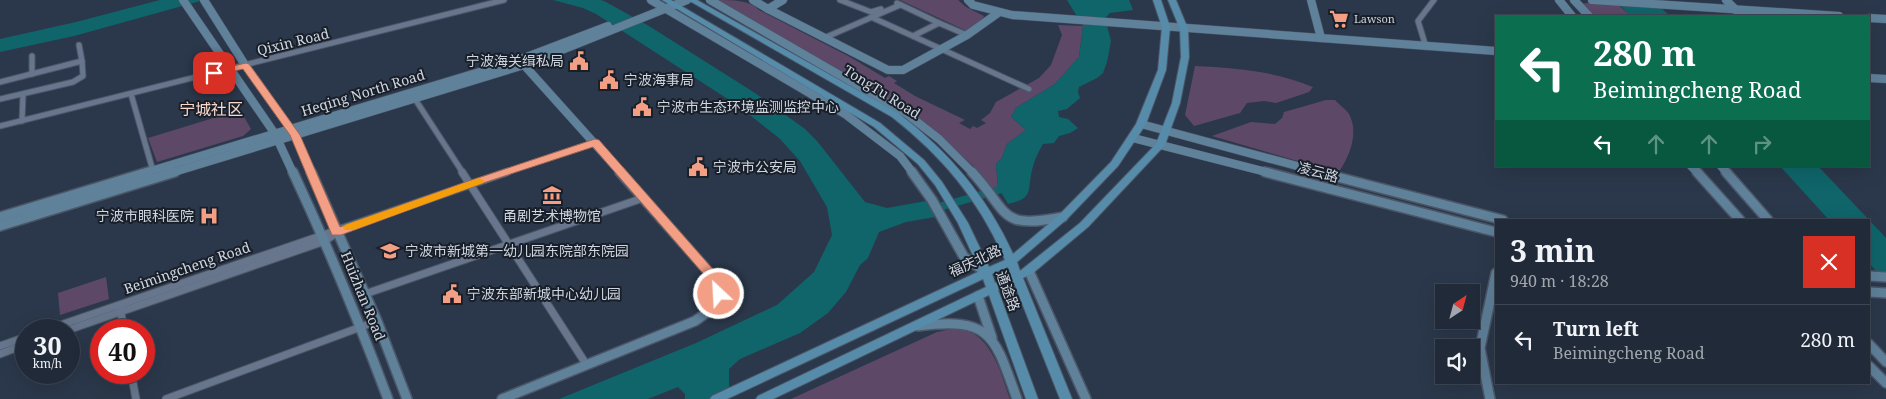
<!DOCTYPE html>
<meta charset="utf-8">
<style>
body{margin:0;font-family:"Noto Serif","Noto Sans SC",serif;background:#283240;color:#f1f3f6;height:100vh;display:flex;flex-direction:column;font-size:19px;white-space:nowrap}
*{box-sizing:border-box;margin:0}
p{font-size:16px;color:#a2a7ae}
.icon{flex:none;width:28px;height:28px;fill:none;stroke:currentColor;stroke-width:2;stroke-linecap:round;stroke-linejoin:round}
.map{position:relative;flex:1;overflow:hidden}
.panel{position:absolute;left:1495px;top:219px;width:375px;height:165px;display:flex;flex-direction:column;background:#202a38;border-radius:0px;box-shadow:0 5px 20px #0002,0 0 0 1px #3d4653}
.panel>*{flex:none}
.guide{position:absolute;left:1495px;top:15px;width:375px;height:152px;border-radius:0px;box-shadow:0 5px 20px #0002,0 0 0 1px #3d4653;background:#0b6e4f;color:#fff;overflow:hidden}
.needle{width:32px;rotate:36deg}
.tools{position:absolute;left:1435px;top:284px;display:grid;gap:10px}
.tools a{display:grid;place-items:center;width:45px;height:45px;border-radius:0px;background:#202a38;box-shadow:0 5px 20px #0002,0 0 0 1px #3d4653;font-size:25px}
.speed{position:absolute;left:15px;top:319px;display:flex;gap:10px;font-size:25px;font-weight:700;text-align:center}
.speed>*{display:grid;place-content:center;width:65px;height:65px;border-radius:50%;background:#202a38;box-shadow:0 5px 20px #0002,0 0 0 1px #3d4653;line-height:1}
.speed small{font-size:12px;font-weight:400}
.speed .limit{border:8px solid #d22;background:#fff;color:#111}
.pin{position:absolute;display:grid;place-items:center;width:42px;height:42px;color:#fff;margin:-21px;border-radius:10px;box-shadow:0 2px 8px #0006}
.me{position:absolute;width:55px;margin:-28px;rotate:335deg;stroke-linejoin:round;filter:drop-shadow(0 0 4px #0008)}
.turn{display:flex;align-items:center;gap:18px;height:105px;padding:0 15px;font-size:22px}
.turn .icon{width:65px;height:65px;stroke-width:2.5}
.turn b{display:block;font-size:35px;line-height:42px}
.lanes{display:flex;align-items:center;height:48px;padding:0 15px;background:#0003;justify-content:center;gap:25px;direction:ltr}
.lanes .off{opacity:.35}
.round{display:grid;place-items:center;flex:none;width:52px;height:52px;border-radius:0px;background:#283240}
.summary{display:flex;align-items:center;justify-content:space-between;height:85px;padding:0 15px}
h1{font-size:30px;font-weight:700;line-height:38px}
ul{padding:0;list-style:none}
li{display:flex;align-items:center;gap:15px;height:70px;padding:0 15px;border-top:1px solid #3d4653}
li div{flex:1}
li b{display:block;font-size:19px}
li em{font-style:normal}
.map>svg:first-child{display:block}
</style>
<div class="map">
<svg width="1886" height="399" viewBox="0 0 1886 399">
<rect width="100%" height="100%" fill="#2b384b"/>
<g fill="#5d4868">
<path d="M717 0C732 0 750 0 759 10L850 57 885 78 889 76 897 81 894 83 915 96 965 120 959 123 970 129 973 126 977 128 986 123 981 120 990 113 996 102 1039 78 1051 65 1062 35 1058 25 1083 26 1079 57 1055 84 1016 108 1011 117 1026 130 1007 144 1002 158 996 164 998 187 992 188 972 165 927 124 879 93Z"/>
<path d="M900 0H958L966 7 984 16 981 23 967 31Z"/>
<path d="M1586 3 1618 5 1629 14H1626L1627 16H1591L1582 4Z"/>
<path d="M1195 66C1236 68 1275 71 1313 87L1309 92 1276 103 1264 101 1247 103 1240 113 1194 126 1185 115Z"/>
<path d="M1326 100H1335C1339 105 1346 109 1349 114 1359 132 1350 155 1340 170L1332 171 1212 136 1251 122 1275 124 1282 118 1284 112Z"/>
<path d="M240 110 251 129 243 136 157 162 148 138Z"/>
<path d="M106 277 109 299 60 315 58 293Z"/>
<path d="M956 328C961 330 969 331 974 334 995 347 1002 377 1010 399H791L937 332Z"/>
</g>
<g fill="#0f656a">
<path d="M160 0H204L74 36 0 52V39L76 22Z"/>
<path d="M553 0H601L606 2 649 26 755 93 805 129 817 141 865 202 887 208 926 201 935 217 906 222 879 232 868 258 860 265 846 292 828 313 800 333 740 359 729 369V399H685V394L678 387 648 399H559L696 343 777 305 814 272 832 235 827 207 800 161 779 138 737 105 596 14 583 8Z"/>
<path d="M1067 0H1129L1133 10 1110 13 1105 18 1111 41 1107 62 1103 73 1097 78 1079 87 1078 92 1080 98 1067 109 1058 111 1059 117 1068 119 1078 128 1070 133 1059 136 1054 143 1043 144C1038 152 1034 161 1032 170 1027 192 1034 198 1008 204L998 187 996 164 1002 158 1007 144 1026 130 1011 117 1016 108 1055 84 1079 57 1083 26Z"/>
<path d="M1614 0 1661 8 1670 16H1627L1626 14H1629Z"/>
<path d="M1780 166H1818L1886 238V282L1869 263V220H1829Z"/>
</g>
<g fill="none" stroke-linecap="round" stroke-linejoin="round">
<path stroke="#0f656a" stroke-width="8" d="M932 209 1009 187"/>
<g stroke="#4b5666" stroke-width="7">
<g id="street-far1">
<path d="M840 0 871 12 881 9"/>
<path d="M897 3 939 23 913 36"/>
<path d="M871 17 1029 89"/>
<path d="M939 23 967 35"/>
<path d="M824 38 900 5"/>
<path d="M79 45 82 61"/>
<path d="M1426 47 1418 21 1434 0"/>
<path d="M32 56V74"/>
<path d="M0 82 82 61 83 76 73 82 0 99"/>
<path d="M131 94 153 171"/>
<path d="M415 99 463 173"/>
<path d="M22 121 23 95"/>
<path d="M0 126 504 0"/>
<path d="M503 173 595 142"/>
</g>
</g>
<g stroke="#4b5666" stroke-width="9">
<g id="street">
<path d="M462 172 586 364"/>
<path d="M365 294 643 198"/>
<path d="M120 308 124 330"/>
<path d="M46 330 507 172"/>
<path d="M68 330 325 241 336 233"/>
<path d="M0 346 26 337"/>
<path d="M0 354 26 344"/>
<path d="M131 372 136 399"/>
<path d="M166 399 377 321"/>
</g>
</g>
<g stroke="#4b5666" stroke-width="9">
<g id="secondary-far1">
<path d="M183 0 275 134 293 173"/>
<path d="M204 0 245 65 295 135 312 173"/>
<path d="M651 0 845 114 900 156 913 173"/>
<path d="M710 0 907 114 939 139 973 173"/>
<path d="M753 0 768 9"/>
<path d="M783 0 768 9 888 70H903L967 35 998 13"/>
<path d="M968 0 973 5 1012 15 1496 51"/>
<path d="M1311 0 1321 38"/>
<path d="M1559 0 1572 16"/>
<path d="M1574 0 1589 16"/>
<path d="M1592 0 1839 16"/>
<path d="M1726 0 1742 16"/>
<path d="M1869 18 1886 19"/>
<path d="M524 65 621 173"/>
<path d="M1869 78 1886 79"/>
<path d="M1141 124 1323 173"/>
<path d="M1133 138 1270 173"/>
<path d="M1691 166 1698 173"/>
<path d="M1721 166 1727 173"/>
<path d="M144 173 516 61 608 26"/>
<path d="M171 173 524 65 687 0"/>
</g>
</g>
<g stroke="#4b5666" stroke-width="12">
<g id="secondary">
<path d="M293 172C328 247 359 322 388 399"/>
<path d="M311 172 377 321 407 399"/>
<path d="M912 172 932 200 964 257 986 272"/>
<path d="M972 172C1010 213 998 230 1063 217"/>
<path d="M1265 172 1496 232"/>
<path d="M1318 172 1503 220"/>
<path d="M1697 172 1740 220"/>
<path d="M1726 172 1768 220"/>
<path d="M0 217 148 172"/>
<path d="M0 226 175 172"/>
<path d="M1029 271 1086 399"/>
<path d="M1869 276 1886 277"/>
<path d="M1869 292 1886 293"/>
<path d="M978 296 992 338"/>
<path d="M918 326C992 317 994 335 1017 399"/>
<path d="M1869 344 1886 362"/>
<path d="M1869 366 1886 383"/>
<path d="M502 399 695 321 712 309 719 294 714 278 620 172"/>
<path d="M1490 399 1480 348 1496 273"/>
</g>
</g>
<g stroke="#4b5666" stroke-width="2">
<path id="primary" d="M662 0H671L880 123 924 160 942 182 968 223 989 267 1005 260C979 200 943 157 892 117L688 0H697L898 113C948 151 987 196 1013 254L1059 215 1111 162 1136 124 1158 70 1162 27 1153 0H1161L1170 27 1166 70 1146 124 1118 166 1067 219 1017 262 1020 271 1080 223 1156 144 1172 103 1181 57 1180 29 1168 0H1176L1188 29 1189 57 1180 103 1165 145 1088 227 1033 273 1023 278 1072 399H1060L1014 283 998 290 1038 399H1026L989 295 773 399H756L758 396 986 287 983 279 727 399H710L712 396 980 271 958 223 935 185 918 164 874 127ZM1008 267 1011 275 995 283 992 274Z"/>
</g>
<use href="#street-far1" stroke="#67768c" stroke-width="5"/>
<use href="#street" stroke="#67768c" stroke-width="7"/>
<use href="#secondary-far1" stroke="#5f819a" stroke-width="8"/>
<use href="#secondary" stroke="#5f819a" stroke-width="9"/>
<use href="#primary" fill="#568ca9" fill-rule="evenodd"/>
</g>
<path fill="#f39f85" stroke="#9e6756" d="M246 63 249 64 300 135 340 227 466 182 595 139 599 140 718 275 725 294 723 297H714L708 279 593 147 474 186 341 235H332L290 135 243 69 214 76 209 73 211 71Z"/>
<path fill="#f59e0b" d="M479 178 485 181 483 183 353 230H345L343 228 345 225Z"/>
<defs>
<g id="supermarket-bare" transform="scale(1.5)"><path d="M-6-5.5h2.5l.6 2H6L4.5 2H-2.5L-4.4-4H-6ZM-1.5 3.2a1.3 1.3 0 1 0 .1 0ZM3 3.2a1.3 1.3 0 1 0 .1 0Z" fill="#f39f85" stroke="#191f28" stroke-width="2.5" paint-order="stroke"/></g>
<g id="civic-bare" transform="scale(1.5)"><path d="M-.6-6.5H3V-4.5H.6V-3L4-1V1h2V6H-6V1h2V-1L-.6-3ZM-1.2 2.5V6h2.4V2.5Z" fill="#f39f85" stroke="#191f28" stroke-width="2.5" paint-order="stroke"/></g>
<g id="museum-bare" transform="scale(1.5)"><path d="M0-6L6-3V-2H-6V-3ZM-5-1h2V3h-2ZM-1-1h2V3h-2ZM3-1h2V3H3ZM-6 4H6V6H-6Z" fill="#f39f85" stroke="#191f28" stroke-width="2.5" paint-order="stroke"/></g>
<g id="hospital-bare" transform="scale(1.5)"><path d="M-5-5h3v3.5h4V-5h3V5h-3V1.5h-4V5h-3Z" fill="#f39f85" stroke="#191f28" stroke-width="2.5" paint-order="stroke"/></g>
<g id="school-bare" transform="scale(1.5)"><path d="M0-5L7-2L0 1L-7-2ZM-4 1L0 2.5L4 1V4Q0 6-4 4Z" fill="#f39f85" stroke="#191f28" stroke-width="2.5" paint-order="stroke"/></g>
</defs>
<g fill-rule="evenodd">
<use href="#supermarket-bare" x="1339" y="19"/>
<use href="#civic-bare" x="579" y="61"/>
<use href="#civic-bare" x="609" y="80"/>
<use href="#civic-bare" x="642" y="107"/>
<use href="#civic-bare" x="698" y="167"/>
<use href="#museum-bare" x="552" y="195"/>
<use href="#hospital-bare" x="209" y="216"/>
<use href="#school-bare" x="390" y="251"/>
<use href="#civic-bare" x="452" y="294"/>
</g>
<g text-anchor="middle" stroke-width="4" stroke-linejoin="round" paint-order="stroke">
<g font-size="11" fill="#ced6e2" stroke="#191f28" text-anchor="start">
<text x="1354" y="23">Lawson</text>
</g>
<g font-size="14" fill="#ced6e2" stroke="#191f28">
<text transform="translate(293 42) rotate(-14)" y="5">Qixin Road</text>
<text transform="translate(882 92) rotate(32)" y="5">TongTu Road</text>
<text transform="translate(363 93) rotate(-17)" y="5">Heqing North Road</text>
<text transform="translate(1318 172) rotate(15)" y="5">凌云路</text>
<text transform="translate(975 261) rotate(-25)" y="5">福庆北路</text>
<text transform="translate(187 268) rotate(-19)" y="5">Beimingcheng Road</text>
<text transform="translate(1008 291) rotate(70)" y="5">通途路</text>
<text transform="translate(363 296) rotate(68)" y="5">Huizhan Road</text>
</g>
<g font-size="14" fill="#ced6e2" stroke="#191f28" text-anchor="start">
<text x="564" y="66" text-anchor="end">宁波海关缉私局</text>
<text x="624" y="85">宁波海事局</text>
<text x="657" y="112">宁波市生态环境监测监控中心</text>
<text x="713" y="172">宁波市公安局</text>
<text x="194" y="221" text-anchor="end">宁波市眼科医院</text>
<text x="552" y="221" text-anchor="middle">甬剧艺术博物馆</text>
<text x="405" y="256">宁波市新城第一幼儿园东院部东院园</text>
<text x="467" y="299">宁波东部新城中心幼儿园</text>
</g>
<g font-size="16" fill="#f9d8ce" stroke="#191f28">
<text x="211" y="115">宁城社区</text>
</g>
</g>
</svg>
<div class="tools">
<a><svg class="needle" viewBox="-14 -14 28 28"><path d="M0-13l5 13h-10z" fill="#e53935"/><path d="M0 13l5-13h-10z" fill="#a2a7ae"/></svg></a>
<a><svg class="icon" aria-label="sound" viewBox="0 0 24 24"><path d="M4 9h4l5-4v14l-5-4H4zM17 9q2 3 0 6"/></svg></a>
</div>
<div class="speed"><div>30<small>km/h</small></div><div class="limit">40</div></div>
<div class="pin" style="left:214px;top:73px;background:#d93025"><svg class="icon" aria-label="arrive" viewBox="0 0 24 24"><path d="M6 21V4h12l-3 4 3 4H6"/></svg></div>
<svg class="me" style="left:719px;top:294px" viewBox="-20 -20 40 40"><circle r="17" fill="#f39f85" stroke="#fff" stroke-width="3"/><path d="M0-11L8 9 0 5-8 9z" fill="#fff"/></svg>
<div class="guide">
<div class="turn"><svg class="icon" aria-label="left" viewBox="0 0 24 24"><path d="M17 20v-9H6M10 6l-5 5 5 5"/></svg><div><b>280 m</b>Beimingcheng Road</div></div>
<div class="lanes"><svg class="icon" aria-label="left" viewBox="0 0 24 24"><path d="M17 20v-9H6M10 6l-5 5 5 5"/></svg><svg class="icon off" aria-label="ahead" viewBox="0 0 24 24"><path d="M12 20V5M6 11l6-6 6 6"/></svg><svg class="icon off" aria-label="ahead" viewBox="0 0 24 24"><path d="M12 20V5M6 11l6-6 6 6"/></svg><svg class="icon off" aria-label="right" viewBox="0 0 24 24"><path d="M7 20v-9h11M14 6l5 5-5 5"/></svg></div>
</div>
<section class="panel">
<div class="summary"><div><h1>3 min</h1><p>940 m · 18:28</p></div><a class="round" style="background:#d93025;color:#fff"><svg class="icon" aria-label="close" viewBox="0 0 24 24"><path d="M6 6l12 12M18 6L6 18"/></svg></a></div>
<ul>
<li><svg class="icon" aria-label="left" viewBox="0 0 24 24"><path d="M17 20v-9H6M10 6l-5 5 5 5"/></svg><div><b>Turn left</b><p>Beimingcheng Road</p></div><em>280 m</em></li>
</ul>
</section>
</div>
